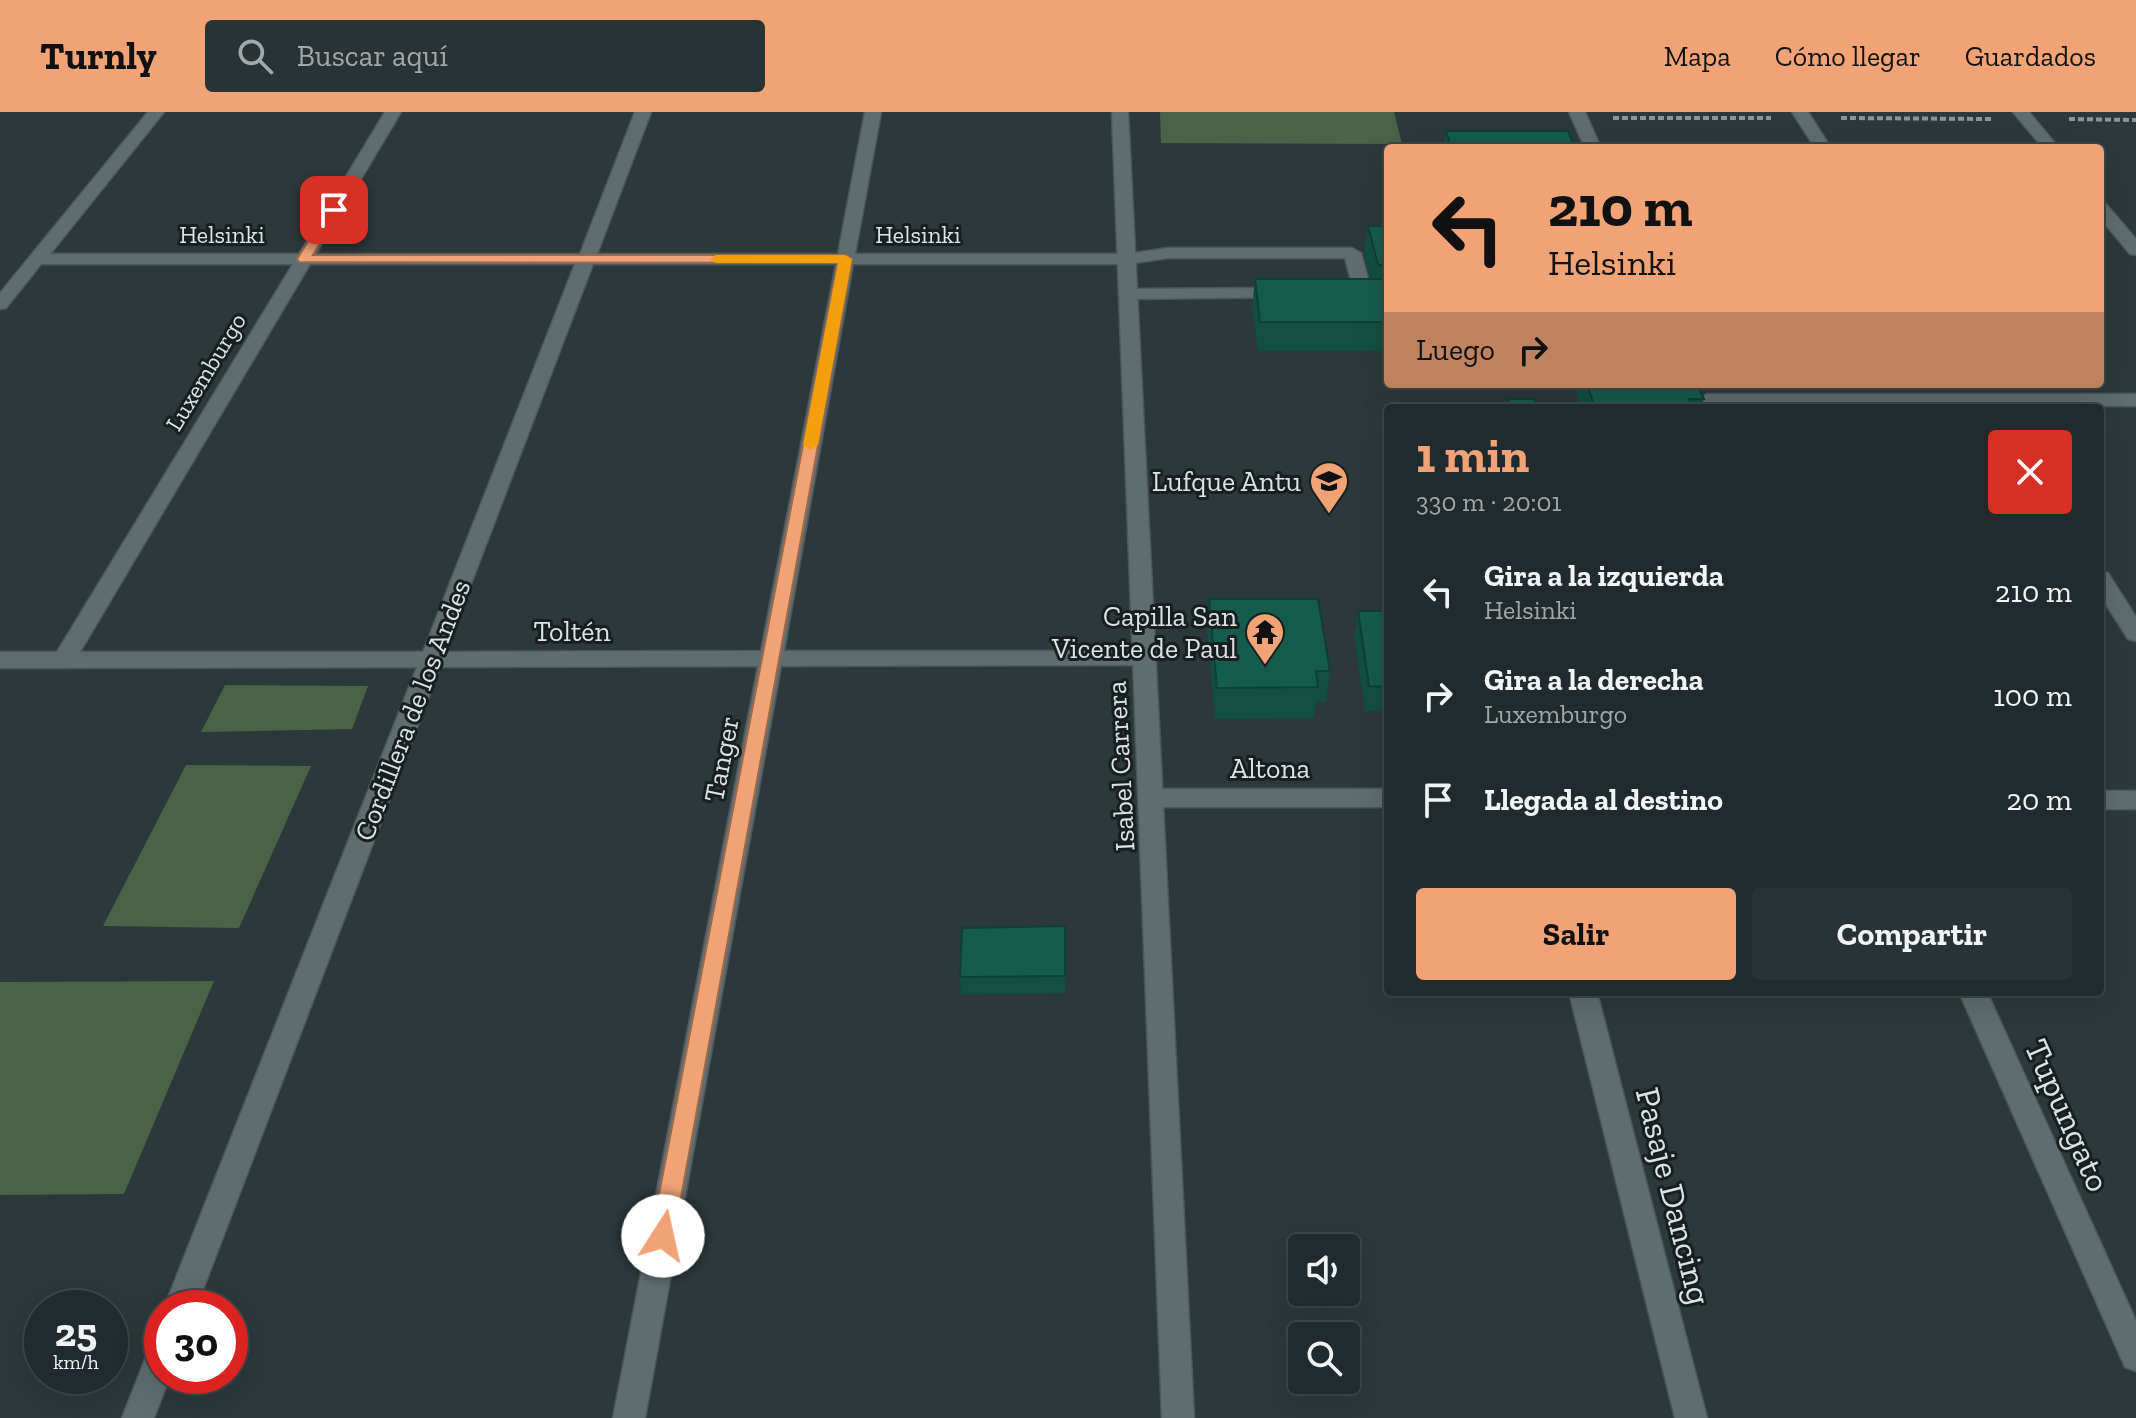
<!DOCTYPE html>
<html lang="es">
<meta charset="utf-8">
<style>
body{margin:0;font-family:"Zilla Slab",serif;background:#293234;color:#f1f3f6;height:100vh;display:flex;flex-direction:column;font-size:30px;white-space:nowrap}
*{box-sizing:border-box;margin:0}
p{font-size:26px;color:#a2a7a9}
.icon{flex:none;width:44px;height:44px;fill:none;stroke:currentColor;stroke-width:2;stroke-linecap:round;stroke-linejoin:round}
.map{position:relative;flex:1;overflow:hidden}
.side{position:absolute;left:1384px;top:292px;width:720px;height:592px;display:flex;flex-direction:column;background:#212a2c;border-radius:8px;box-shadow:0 8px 32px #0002,0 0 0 2px #3e4648}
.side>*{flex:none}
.top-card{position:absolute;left:1384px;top:32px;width:720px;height:244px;border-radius:8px;box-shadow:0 8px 32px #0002,0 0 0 2px #3e4648;background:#efa377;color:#111;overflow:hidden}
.buttons{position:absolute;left:1288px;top:1122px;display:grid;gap:16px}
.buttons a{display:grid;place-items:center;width:72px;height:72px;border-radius:8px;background:#212a2c;box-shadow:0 8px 32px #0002,0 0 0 2px #3e4648;font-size:40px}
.speed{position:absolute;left:24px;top:1178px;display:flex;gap:16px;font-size:40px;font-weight:700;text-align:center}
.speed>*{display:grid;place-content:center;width:104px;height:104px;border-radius:50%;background:#212a2c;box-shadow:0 8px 32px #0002,0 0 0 2px #3e4648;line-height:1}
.speed small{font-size:20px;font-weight:400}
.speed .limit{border:12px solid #d22;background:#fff;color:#111}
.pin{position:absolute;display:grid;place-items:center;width:68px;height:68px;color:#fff;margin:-34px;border-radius:16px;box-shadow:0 4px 12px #0006}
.me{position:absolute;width:88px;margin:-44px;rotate:10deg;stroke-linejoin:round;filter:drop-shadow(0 0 6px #0008)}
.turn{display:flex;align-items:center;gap:28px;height:168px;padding:0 32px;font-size:36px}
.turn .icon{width:104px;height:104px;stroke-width:2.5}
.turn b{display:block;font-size:56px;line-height:68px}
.then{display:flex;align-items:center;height:76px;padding:0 32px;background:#0003;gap:16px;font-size:30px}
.round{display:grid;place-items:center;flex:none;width:84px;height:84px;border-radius:8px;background:#293234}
.headline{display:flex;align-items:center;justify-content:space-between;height:136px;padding:0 32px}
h1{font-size:48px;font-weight:700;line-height:60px;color:#efa377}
.primary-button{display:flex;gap:16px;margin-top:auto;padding:16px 32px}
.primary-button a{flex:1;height:92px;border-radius:8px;background:#efa377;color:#111;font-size:32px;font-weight:700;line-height:92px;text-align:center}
.primary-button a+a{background:#293234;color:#f1f3f6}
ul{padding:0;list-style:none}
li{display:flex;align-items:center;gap:24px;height:104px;padding:0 32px}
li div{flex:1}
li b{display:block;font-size:30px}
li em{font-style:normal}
header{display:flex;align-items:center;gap:48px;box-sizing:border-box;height:112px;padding:0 40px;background:#efa377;color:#111}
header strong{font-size:38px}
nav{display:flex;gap:44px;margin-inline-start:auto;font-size:28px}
.search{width:560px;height:72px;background:#293234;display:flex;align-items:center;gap:20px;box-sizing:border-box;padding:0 28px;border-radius:8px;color:#a2a7a9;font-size:30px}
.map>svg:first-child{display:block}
</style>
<header>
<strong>Turnly</strong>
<div class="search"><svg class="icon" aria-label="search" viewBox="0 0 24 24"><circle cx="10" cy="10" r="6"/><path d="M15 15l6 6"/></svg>Buscar aquí</div>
<nav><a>Mapa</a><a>Cómo llegar</a><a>Guardados</a></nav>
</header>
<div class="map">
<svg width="2136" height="1306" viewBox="0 0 2136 1306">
<rect width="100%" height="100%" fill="#2c383a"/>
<g fill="#4b6249">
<path d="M1160 0H1394L1402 32 1161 31Z"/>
<path d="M225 573 368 574 352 617 201 620Z"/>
<path d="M186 653 311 654 239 816 103 814Z"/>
<path d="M214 869 124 1082 0 1083V870Z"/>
</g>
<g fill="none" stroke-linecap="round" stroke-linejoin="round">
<g stroke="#4c5758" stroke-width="3">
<g id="service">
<path d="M1168 136H1352L1361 141 1372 181 1363 186 1341 185 1338 181 1341 177 1353 176 1345 146H1168L1127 152 1118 147 1127 142Z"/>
<path d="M1286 176 1292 177 1295 181 1292 185 1128 187 1119 182 1128 177Z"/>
</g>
</g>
<g stroke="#4c5758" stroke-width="3">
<g id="minor">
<path d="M148 0H164L50 142H299L385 0H401L316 142H580L635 0H651L597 142H838L865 0H881L855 142H1127L1136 147 1127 152H853L784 539H1145L1153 541 1156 546 1153 551 1145 553 781 554 645 1306H613L758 554 440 555 196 1196H164L417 555 0 556V540H57L293 152H41L6 196 0 197V181ZM310 152H575L423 540H80ZM593 152H836L761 539 445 540Z"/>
<path d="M1569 0H1585L1601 36H1585Z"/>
<path d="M1792 0H1808L1831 36H1815Z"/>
<path d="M2013 0H2029L2059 36H2043Z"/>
<path d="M2100 90 2106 92 2136 127V143L2130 142 2100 106Z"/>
<path d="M1707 282H2136V294L1700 292 1697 288Z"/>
<path d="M2100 459 2108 461 2136 505V529L2128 527 2100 483Z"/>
<path d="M1151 677H1388V695H1151L1142 692 1139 686 1142 680Z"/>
<rect x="2100" y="679" width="36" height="18"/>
<path d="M1569 880H1597L1707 1306H1675Z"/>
<path d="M1959 880H1987L2136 1209V1259L2125 1255Z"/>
<path d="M162 1228V1264H170L154 1306H122L151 1232Z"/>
</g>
</g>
<g stroke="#4c5758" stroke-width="3">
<path id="tertiary" d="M1112 0H1128L1194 1306H1162Z"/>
</g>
<g stroke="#8b9597" stroke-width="4" stroke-dasharray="6 3" stroke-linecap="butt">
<path d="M1613 6H1771"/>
<path d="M1841 6 1991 7"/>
<path d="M2069 7 2136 8"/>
</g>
<use href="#service" fill="#5f6d6f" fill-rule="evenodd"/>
<use href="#minor" fill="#5f6d6f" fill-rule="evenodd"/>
<use href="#tertiary" fill="#5f6d6f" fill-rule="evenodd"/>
</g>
<g fill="#134f41">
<path d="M1446 19 1575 36H1443Z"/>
<path d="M1368 114H1388V239H1258L1252 196 1255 167H1370L1364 142Z"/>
<path d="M1574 272H1697L1704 287 1701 296H1581Z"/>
<path d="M1209 487 1330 559 1326 590H1316L1314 606 1215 607 1207 518Z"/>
<path d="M1358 499H1388V599H1365L1354 524Z"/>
<path d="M1065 814V881L961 882 960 865Z"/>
</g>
<g fill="#165c4c" stroke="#0f4035" stroke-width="2">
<path d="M1446 19H1568L1575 36H1451Z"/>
<path d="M1368 114H1388V153H1378Z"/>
<path d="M1255 167H1388V210H1260Z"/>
<path d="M1587 272H1697L1704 287H1689L1692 296H1595Z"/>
<path d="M1508 287H1534L1537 296H1510Z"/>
<path d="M1209 487H1318L1330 559H1316L1318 575 1217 576Z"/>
<path d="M1358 499H1388V575L1369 574Z"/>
<path d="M1065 814V864L960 865 962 816Z"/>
</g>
<path fill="#efa377" stroke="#9b6a4d" stroke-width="2" d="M334 94 340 98 313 143H845L852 147 674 1124 671 1131 663 1134 655 1131 651 1124 838 151 299 150 297 147 328 98Z"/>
<path fill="#f59e0b" d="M845 143 852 147 818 333 810 338 803 333 838 151H716L710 147 716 143Z"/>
<defs>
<g id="school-pin" transform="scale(2)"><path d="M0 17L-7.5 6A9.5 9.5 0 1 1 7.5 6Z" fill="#efa377" stroke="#191f1f"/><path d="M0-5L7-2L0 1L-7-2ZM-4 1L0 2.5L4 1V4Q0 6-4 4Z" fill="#111"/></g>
<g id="temple-pin" transform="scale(2)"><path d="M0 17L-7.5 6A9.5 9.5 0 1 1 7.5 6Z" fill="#efa377" stroke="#191f1f"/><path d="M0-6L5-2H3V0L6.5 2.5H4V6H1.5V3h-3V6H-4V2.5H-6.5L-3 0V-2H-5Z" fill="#111"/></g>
</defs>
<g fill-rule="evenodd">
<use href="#school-pin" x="1329" y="369"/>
<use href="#temple-pin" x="1265" y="520"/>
</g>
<g text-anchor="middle" stroke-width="6" stroke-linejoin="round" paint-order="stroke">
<g font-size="24" fill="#dbe3e4" stroke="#191f1f">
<text x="222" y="131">Helsinki</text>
<text x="918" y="131">Helsinki</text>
<text transform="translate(206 260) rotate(-59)" y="8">Luxemburgo</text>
</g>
<g font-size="28" fill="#dbe3e4" stroke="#191f1f" text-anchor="end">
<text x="1301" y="379">Lufque Antu</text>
<text x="1237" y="514">Capilla San<tspan x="1237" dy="32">Vicente de Paul</tspan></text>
</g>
<g font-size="28" fill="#dbe3e4" stroke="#191f1f">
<text x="572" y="529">Toltén</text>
<text transform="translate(412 598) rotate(-69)" y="10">Cordillera de los Andes</text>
<text transform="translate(721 647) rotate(-79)" y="10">Tanger</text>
<text transform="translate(1120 654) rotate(-93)" y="10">Isabel Carrera</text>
<text x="1270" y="666">Altona</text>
</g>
<g font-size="34" fill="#dbe3e4" stroke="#191f1f">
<text transform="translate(2068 1003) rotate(66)" y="12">Tupungato</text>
<text transform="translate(1674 1084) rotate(76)" y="12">Pasaje Dancing</text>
</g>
</g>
</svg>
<div class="buttons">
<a><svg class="icon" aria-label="sound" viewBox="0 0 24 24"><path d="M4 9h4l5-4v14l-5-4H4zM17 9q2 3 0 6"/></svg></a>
<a><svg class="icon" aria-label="search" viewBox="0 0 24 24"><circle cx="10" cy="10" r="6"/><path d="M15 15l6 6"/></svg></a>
</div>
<div class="speed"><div>25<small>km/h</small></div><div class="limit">30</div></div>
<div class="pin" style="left:334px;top:98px;background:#d93025"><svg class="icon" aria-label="arrive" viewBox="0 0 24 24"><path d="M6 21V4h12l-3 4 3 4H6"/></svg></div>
<svg class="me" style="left:663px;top:1124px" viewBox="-20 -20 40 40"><circle r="19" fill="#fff"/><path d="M0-13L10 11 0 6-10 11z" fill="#efa377"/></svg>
<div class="top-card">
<div class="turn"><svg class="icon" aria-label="left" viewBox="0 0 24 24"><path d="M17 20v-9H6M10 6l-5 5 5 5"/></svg><div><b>210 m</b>Helsinki</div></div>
<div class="then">Luego<svg class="icon" aria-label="right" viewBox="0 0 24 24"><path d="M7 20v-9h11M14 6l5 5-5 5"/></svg></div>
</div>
<section class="side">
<div class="headline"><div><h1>1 min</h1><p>330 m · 20:01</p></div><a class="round" style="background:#d93025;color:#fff"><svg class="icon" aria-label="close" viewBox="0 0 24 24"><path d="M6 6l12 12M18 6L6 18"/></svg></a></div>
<ul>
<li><svg class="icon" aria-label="left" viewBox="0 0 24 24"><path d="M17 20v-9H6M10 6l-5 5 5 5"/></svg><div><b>Gira a la izquierda</b><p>Helsinki</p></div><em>210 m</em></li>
<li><svg class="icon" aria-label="right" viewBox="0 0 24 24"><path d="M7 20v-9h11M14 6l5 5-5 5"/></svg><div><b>Gira a la derecha</b><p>Luxemburgo</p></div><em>100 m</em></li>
<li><svg class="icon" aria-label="arrive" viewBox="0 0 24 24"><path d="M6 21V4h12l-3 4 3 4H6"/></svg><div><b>Llegada al destino</b></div><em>20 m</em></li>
</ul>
<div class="primary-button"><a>Salir</a><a>Compartir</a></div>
</section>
</div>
